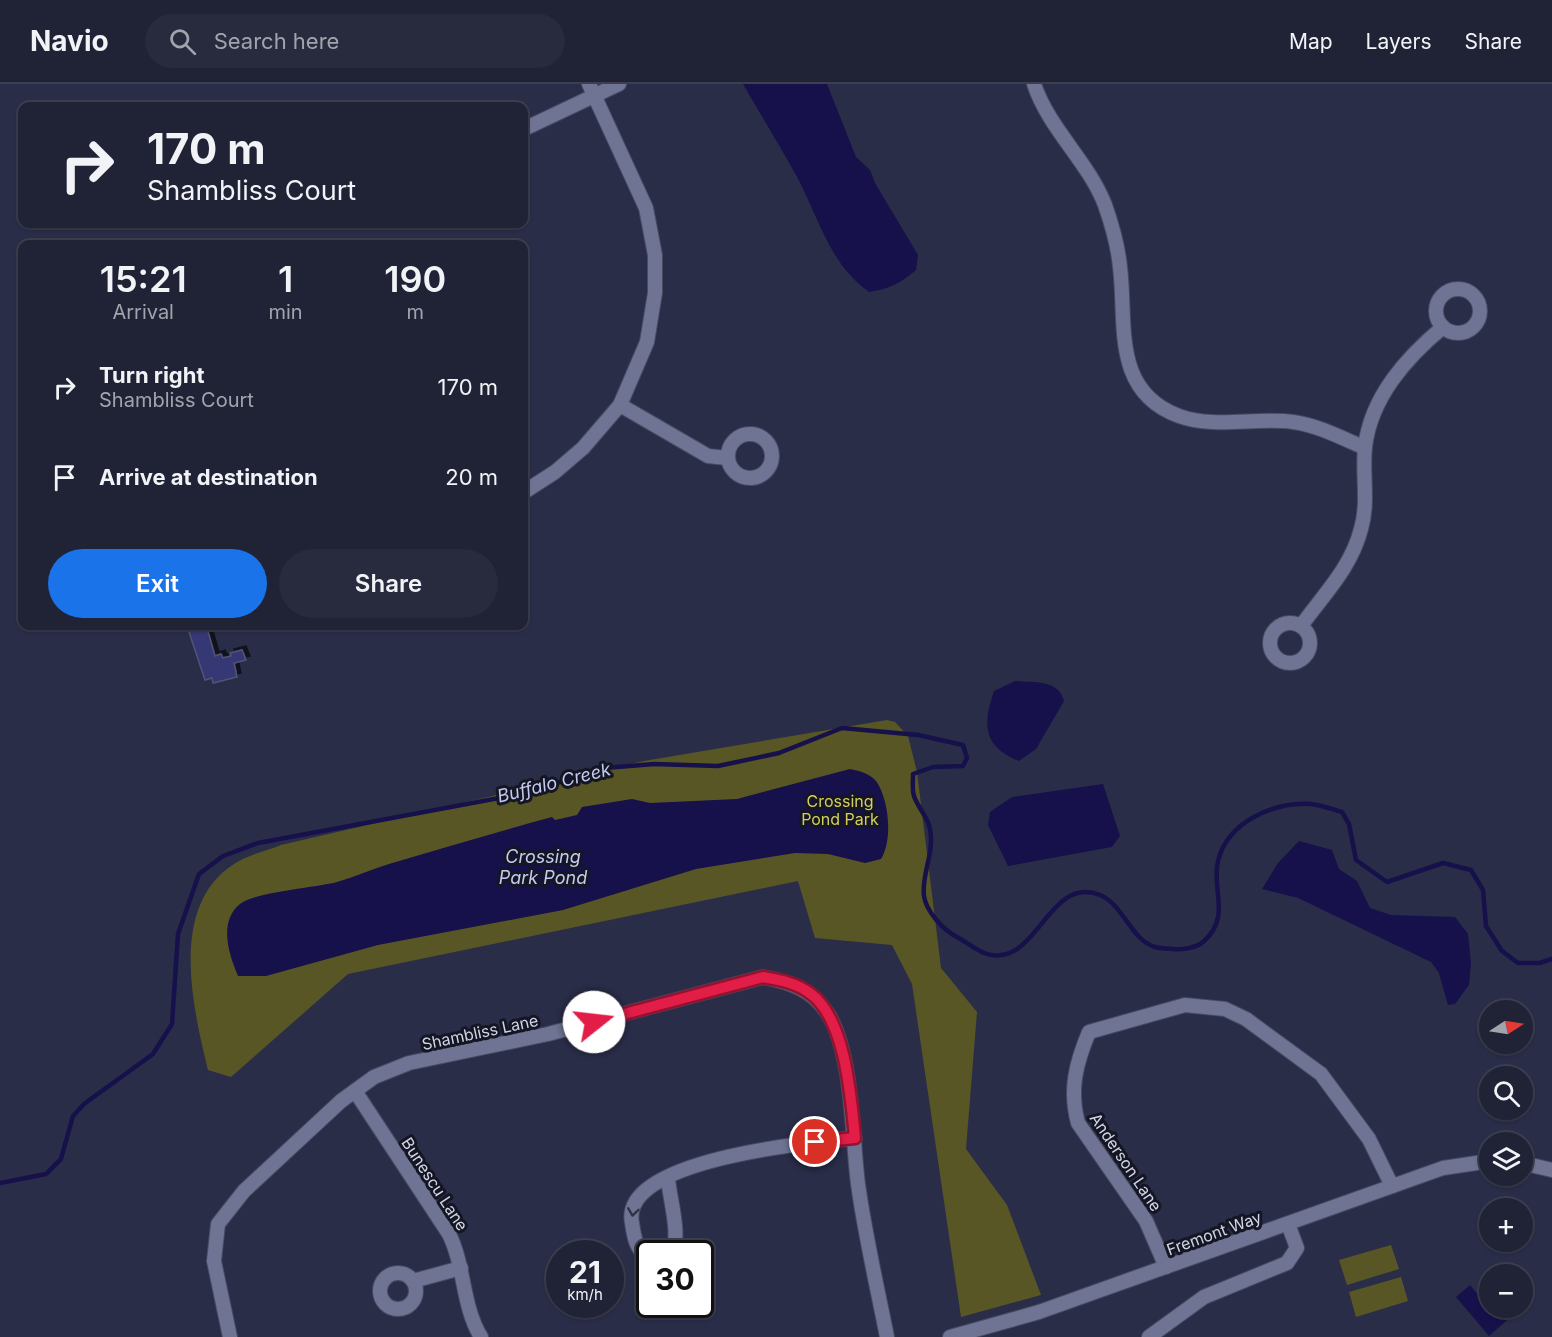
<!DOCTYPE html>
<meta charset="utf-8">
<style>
body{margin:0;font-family:Inter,sans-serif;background:#282a3e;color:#f1f3f6;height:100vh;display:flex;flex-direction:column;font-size:22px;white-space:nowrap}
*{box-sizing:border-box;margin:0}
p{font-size:20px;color:#a2a4ad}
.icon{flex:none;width:33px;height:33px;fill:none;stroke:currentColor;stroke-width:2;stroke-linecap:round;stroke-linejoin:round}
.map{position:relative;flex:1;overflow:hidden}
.drawer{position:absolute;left:18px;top:156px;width:510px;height:390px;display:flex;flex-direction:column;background:#202236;border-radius:12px;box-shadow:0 2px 4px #0004,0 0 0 2px #3d3f51}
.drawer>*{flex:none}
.guide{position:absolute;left:18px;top:18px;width:510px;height:126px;border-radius:12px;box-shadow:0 2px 4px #0004,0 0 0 2px #3d3f51;background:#202236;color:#f1f3f6;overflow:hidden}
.needle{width:39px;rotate:78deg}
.fabs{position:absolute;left:1479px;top:916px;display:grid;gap:12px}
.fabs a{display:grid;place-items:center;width:54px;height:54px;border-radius:50%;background:#202236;box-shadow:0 2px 4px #0004,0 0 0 2px #3d3f51;font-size:30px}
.speed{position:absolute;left:546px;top:1156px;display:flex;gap:12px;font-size:30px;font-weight:700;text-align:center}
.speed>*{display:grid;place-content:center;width:78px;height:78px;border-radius:50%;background:#202236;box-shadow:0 2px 4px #0004,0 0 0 2px #3d3f51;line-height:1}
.speed small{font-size:15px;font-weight:400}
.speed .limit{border:3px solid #111;border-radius:9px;background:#fff;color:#111}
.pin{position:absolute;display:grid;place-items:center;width:51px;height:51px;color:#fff;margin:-26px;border:3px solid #fff;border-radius:50%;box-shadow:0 2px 6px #0007}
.me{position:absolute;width:66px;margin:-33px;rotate:74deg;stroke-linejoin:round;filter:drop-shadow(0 0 4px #0008)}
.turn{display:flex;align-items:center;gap:21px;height:126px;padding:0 30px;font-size:27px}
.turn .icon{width:78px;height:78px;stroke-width:2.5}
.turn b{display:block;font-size:42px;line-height:51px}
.eta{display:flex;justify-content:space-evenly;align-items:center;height:102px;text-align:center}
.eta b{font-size:36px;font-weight:600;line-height:42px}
.button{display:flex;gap:12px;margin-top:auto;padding:12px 30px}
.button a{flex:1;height:69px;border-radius:36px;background:#1a73e8;color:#fff;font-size:24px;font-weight:600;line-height:69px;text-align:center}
.button a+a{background:#282a3e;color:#f1f3f6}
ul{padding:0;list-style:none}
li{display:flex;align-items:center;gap:18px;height:90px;padding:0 30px}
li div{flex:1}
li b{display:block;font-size:22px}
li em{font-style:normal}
header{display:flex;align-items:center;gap:36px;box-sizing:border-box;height:84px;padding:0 30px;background:#202236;border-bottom:2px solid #3d3f51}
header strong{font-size:28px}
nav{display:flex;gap:33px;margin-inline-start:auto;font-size:21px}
.search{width:420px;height:54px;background:#282a3e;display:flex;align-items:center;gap:15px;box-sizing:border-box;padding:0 21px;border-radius:33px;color:#a2a4ad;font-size:22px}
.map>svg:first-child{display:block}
</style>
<header>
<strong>Navio</strong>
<div class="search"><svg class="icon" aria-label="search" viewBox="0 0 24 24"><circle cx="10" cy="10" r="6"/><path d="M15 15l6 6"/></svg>Search here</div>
<nav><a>Map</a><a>Layers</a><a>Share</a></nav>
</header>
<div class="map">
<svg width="1552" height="1253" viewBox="0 0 1552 1253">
<defs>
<filter id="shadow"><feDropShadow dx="4" dy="-4" stdDeviation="0" flood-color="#0009"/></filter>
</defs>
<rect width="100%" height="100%" fill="#2a2d48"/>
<g fill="#595626">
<path d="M887 636 895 638 908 652 917 688 941 884 977 928 966 1065 1007 1121 1041 1211 961 1233 912 900 892 861 815 854 798 797 348 890 231 993 208 986C193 924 168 822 234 780 247 771 266 767 281 761L644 677Z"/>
<path d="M1391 1161 1399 1185 1347 1201 1339 1176Z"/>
<path d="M1401 1193 1408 1217 1356 1233 1349 1208Z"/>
</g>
<g fill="#16104b">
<path d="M743 0H827L856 73 870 86 875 99 918 171 916 186C901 199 889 205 869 208 826 177 818 128 792 84 776 55 759 28 743 0Z"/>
<path d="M1015 597C1032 599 1059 595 1064 617L1036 665 1019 677C982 662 983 640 994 607Z"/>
<path d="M850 685C859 687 869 689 876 697 889 715 893 756 881 775L865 779 828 770 795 769 696 785 563 826 378 861 266 892H238C229 871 218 838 240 820 255 808 314 804 337 798 355 793 372 785 389 780 443 764 497 748 552 733L555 736 577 731 582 723 632 715 650 719 737 715Z"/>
<path d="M1103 700 1120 752 1112 763 1008 782 988 741 990 728 1012 713Z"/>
<path d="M1299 757 1332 766 1339 785 1357 797 1370 824 1391 831 1455 833 1468 850 1471 879 1469 901 1455 920 1448 921 1439 889 1431 878 1298 814 1262 805 1278 779Z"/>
<path d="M1470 1201 1483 1217 1489 1213 1490 1224H1521L1489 1252 1456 1213Z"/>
</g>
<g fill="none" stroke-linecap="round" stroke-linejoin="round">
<path stroke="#16104b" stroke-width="4.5" d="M0 1099 46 1090 61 1075 73 1032 84 1020 153 970 172 940 178 850 199 790 223 772 258 759 521 710 605 684 654 680 718 682 779 669 842 644 918 651 963 661 967 674 963 682 933 683 913 690C913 697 912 706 914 712 918 724 928 733 930 745 935 768 921 791 924 812 926 827 943 846 957 853 966 858 975 865 984 869 1037 888 1047 790 1100 811 1123 820 1131 856 1155 863 1161 865 1168 864 1173 865 1182 866 1196 864 1203 858 1232 833 1211 806 1218 777 1228 737 1274 718 1311 720 1321 721 1332 725 1342 728L1349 740 1356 776 1387 798 1443 779 1471 786 1483 806 1486 842 1502 867 1518 879H1540L1552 875"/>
</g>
<path fill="#353775" stroke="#515573" stroke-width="1.5" filter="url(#shadow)" d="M207 544 215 572 221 570 223 574 231 572 230 569 242 566 246 576 234 579 237 593 213 599 212 594 205 596 189 548Z"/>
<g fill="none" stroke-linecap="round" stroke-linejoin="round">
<g stroke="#484a62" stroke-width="16">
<g id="street">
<path d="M1034 0C1049 45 1088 77 1105 121 1112 141 1118 162 1120 183 1127 239 1111 307 1179 332 1215 345 1256 333 1293 338 1317 341 1342 354 1365 364"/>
<path d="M524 45 619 0"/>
<circle cx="1458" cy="227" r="22"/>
<path d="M620 321 708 372 727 374"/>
<circle cx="750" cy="372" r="22"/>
<path d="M524 408 555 388 583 364 620 321 647 258 655 209V171L646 124 589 0"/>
<circle cx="1290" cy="559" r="20"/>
<path d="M1301 542C1324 510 1351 484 1361 445 1369 418 1362 391 1365 363 1371 313 1406 274 1443 243"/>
<path d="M355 1007 449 1150C465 1182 462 1222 481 1253"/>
<path d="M1522 1079 1552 1086"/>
<path d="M668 1094C669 1113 683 1157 670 1170"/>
<path d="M650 1174C636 1167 634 1153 632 1139 619 1075 813 1058 855 1054"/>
<path d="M1166 1183 1146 1137 1078 1039C1069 1006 1076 979 1089 948L1185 921 1225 925 1246 935 1321 990 1369 1055 1392 1102"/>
<circle cx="398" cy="1207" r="18"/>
<path d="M413 1197 461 1184"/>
<path d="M230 1253 214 1177 218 1140 244 1107 341 1017 374 993 409 979 548 950 763 893C790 898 813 906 828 930 853 970 852 1054 858 1100 865 1151 877 1202 887 1253"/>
<path d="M950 1253 1039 1228 1443 1084 1490 1077"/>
<path d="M1149 1253 1204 1213 1287 1179 1297 1164 1288 1140"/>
</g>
</g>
<use href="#street" stroke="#6f7494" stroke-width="14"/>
</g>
<defs><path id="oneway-chevron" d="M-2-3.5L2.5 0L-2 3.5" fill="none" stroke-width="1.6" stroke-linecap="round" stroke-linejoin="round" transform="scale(1.5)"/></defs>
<use stroke="#303245" href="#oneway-chevron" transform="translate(633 1128) rotate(98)"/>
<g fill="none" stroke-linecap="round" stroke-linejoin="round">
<g stroke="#92132f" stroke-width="15">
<path id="route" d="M594 938 763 893C780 896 797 899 811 910 846 936 851 1015 855 1054L815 1058"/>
</g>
<use href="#route" stroke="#e11d48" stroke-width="10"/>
</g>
<g text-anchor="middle" stroke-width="6" stroke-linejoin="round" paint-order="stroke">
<g font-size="16" fill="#d5ce5e" stroke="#151623">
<text x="840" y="723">Crossing<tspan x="840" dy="18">Pond Park</tspan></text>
</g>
<g font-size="16" fill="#d2d5e7" stroke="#151623">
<text transform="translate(480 948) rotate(-12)" y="6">Shambliss Lane</text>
<text transform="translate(1126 1078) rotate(56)" y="6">Anderson Lane</text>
<text transform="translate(435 1100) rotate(57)" y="6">Bunescu Lane</text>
<text transform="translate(1214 1149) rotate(-20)" y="6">Fremont Way</text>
</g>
<g font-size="18" font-style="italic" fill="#c4caf0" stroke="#151623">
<text transform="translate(554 699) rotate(-14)" y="6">Buffalo Creek</text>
<text x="543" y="779">Crossing<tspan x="543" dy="21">Park Pond</tspan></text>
</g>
</g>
</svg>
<div class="fabs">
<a><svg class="needle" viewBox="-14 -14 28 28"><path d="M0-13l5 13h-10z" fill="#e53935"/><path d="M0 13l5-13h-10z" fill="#a2a4ad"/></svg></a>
<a><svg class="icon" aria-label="search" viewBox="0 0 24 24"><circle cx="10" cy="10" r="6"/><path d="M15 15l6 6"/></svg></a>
<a><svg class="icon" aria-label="layers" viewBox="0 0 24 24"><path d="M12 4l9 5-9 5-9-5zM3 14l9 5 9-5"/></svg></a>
<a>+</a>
<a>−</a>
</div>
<div class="speed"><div>21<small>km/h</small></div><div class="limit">30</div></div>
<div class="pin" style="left:815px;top:1058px;background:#d93025"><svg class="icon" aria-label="arrive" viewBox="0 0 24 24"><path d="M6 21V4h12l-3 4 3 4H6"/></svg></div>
<svg class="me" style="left:594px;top:938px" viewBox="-20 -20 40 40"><circle r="19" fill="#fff"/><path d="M0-13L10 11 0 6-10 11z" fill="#e11d48"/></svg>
<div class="guide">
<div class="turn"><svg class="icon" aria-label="right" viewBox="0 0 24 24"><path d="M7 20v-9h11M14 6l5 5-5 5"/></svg><div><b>170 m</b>Shambliss Court</div></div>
</div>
<section class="drawer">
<div class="eta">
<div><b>15:21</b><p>Arrival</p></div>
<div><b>1</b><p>min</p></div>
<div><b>190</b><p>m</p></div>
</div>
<ul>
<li><svg class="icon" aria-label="right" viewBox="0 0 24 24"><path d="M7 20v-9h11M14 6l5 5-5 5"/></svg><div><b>Turn right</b><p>Shambliss Court</p></div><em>170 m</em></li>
<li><svg class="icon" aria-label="arrive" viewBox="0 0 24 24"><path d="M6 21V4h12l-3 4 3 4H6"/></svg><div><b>Arrive at destination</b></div><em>20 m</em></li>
</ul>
<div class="button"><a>Exit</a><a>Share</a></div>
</section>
</div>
